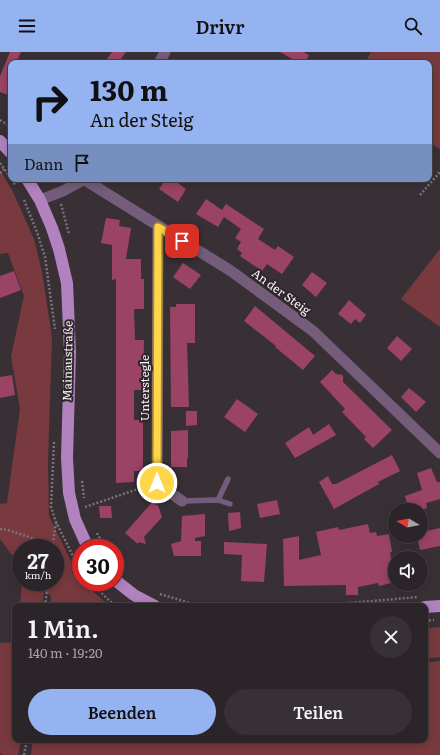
<!DOCTYPE html>
<html lang="de">
<meta charset="utf-8">
<style>
body{margin:0;font-family:Literata,serif;background:#373034;color:#f1f3f6;height:100vh;display:flex;flex-direction:column;font-size:15px;white-space:nowrap}
*{box-sizing:border-box;margin:0}
p{font-size:13px;color:#a6a4a8}
.icon{flex:none;width:22px;height:22px;fill:none;stroke:currentColor;stroke-width:2;stroke-linecap:round;stroke-linejoin:round}
.map{position:relative;flex:1;overflow:hidden}
.side{position:absolute;left:12px;top:551px;width:416px;height:140px;display:flex;flex-direction:column;background:#2b2428;border-radius:8px;box-shadow:0 2px 10px #0003,0 0 0 1px #474145}
.side>*{flex:none}
.banner{position:absolute;left:8px;top:8px;width:424px;height:122px;border-radius:8px;box-shadow:0 2px 10px #0003,0 0 0 1px #474145;background:#95b2f1;color:#111;overflow:hidden}
.needle{width:26px;rotate:280deg}
.tools{position:absolute;left:388px;top:451px;display:grid;gap:8px}
.tools a{display:grid;place-items:center;width:40px;height:40px;border-radius:50%;background:#2b2428;box-shadow:0 2px 10px #0003,0 0 0 1px #474145;font-size:20px}
.speed{position:absolute;left:12px;top:487px;display:flex;gap:8px;font-size:20px;font-weight:700;text-align:center}
.speed>*{display:grid;place-content:center;width:52px;height:52px;border-radius:50%;background:#2b2428;box-shadow:0 2px 10px #0003,0 0 0 1px #474145;line-height:1}
.speed small{font-size:10px;font-weight:400}
.speed .limit{border:6px solid #d22;background:#fff;color:#111}
.pin{position:absolute;display:grid;place-items:center;width:34px;height:34px;color:#fff;margin:-17px;border-radius:8px;box-shadow:0 2px 6px #0006}
.me{position:absolute;width:44px;margin:-22px;rotate:0deg;stroke-linejoin:round;filter:drop-shadow(0 0 3px #0008)}
.turn{display:flex;align-items:center;gap:14px;height:84px;padding:0 16px;font-size:18px}
.turn .icon{width:52px;height:52px;stroke-width:2.5}
.turn b{display:block;font-size:28px;line-height:34px}
.then{display:flex;align-items:center;height:38px;padding:0 16px;background:#0003;gap:8px;font-size:15px}
.round{display:grid;place-items:center;flex:none;width:42px;height:42px;border-radius:21px;background:#373034}
.summary{display:flex;align-items:center;justify-content:space-between;height:68px;padding:0 16px}
h1{font-size:24px;font-weight:600;line-height:30px}
.primary-button{display:flex;gap:8px;margin-top:auto;padding:8px 16px}
.primary-button a{flex:1;height:46px;border-radius:24px;background:#95b2f1;color:#111;font-size:16px;font-weight:600;line-height:46px;text-align:center}
.primary-button a+a{background:#373034;color:#f1f3f6}
header{display:flex;justify-content:space-between;align-items:center;height:52px;padding:0 16px;background:#95b2f1;color:#111;font-size:18px;font-weight:600}
.map>svg:first-child{display:block}
</style>
<header><svg class="icon" aria-label="menu" viewBox="0 0 24 24"><path d="M4 6h16M4 12h16M4 18h16"/></svg>Drivr<svg class="icon" aria-label="search" viewBox="0 0 24 24"><circle cx="10" cy="10" r="6"/><path d="M15 15l6 6"/></svg></header>
<div class="map">
<svg width="440" height="703" viewBox="0 0 440 703">
<rect width="100%" height="100%" fill="#393036"/>
<g fill="#783a3e">
<path d="M371 0H440V97L429 91V11H365Z"/>
<path d="M0 118 12 138 34 187 42 220 52 285 48 410 49 464 81 530H83L109 554H50L51 544 44 539 42 554H20L22 530H55V496H21V515L0 487V452L7 451 20 357 11 304 24 244 8 201 0 202Z"/>
<path d="M440 197V275L401 247Z"/>
<path d="M440 575V605L425 607V576Z"/>
<path d="M15 590V688H21L18 703H2L0 701V591Z"/>
<path d="M440 609V703H31L33 688H425V611Z"/>
</g>
<g fill="#9a4365">
<path d="M10 0H21L16 11H11V44L0 40V24Z"/>
<path d="M112 0H126L118 11H104Z"/>
<path d="M280 0H303L309 3 305 11H299Z"/>
<path d="M166 127H172L186 137 178 150 159 137Z"/>
<path d="M206 147 222 158 226 152 264 177 258 187 275 198 278 194 294 205 282 222 267 212 262 219 240 204 242 201 237 197 241 190 235 186 241 177 224 165 218 175 196 162Z"/>
<path d="M106 166 120 168 119 174 131 176 126 207H141V227H144V257H134L135 288H144L143 338H134V368H143V419H134V430L116 431V227L112 228V193L101 191Z"/>
<path d="M183 211 201 223 190 237 173 225Z"/>
<path d="M14 219 21 238 0 246V224Z"/>
<path d="M312 220 327 231 316 245 302 233Z"/>
<path d="M349 248 366 263 360 271 355 267 351 272 338 262Z"/>
<path d="M176 252H195V291H187L189 355H171L170 255H176Z"/>
<path d="M255 254 315 304 303 318 275 295 276 294 244 269Z"/>
<path d="M397 284 412 297 401 309 387 296Z"/>
<path d="M332 318 336 322 343 323V330L392 378 373 396 364 387 366 385 342 360 345 357 320 330Z"/>
<path d="M12 323 15 343 0 346V325Z"/>
<path d="M409 336 426 350 416 360 401 345Z"/>
<path d="M237 347 258 362 245 380 224 365Z"/>
<path d="M186 359H197V373L186 374Z"/>
<path d="M329 372 336 383 295 406 285 391 309 375 313 383Z"/>
<path d="M188 378V406H187V415H171V379Z"/>
<path d="M392 403 400 419 378 430 379 432 334 457 319 430 328 424 332 432H336Z"/>
<path d="M431 416 437 430H440V447L426 451 427 456 421 458H409L405 444 422 438 417 421Z"/>
<path d="M154 448 156 453H158L162 465 144 485 146 492 139 490 138 492 125 481Z"/>
<path d="M277 448 280 462 260 466 257 452Z"/>
<path d="M99 454H111L112 466H100Z"/>
<path d="M240 460 241 476 229 479 228 461Z"/>
<path d="M205 462V484L195 486V489H201V504H174L171 492 181 489 182 464Z"/>
<path d="M368 472 370 481 376 480 377 484 389 482 392 500H390L395 530 379 534 378 531 358 535V543H346V533L284 534 283 487 299 484V508L321 503 316 480 338 475 339 478Z"/>
<path d="M440 476V494L420 498 417 484H421V480Z"/>
<path d="M224 490 267 492 264 530 241 529 242 503 224 502Z"/>
</g>
<g fill="none" stroke-linecap="round" stroke-linejoin="round">
<g stroke="#7b7378" stroke-width="2.5" stroke-dasharray="2 2" stroke-linecap="butt">
<path d="M0 68 11 75"/>
<path d="M0 111 16 134"/>
<path d="M0 121 4 117"/>
<path d="M420 143 440 120"/>
<path d="M24 148 37 180 45 205 55 277"/>
<path d="M61 152 69 182"/>
<path d="M54 390 51 455 56 470 81 520"/>
<path d="M82 429 84 446"/>
<path d="M85 455 147 434"/>
<path d="M0 477 8 478 53 493"/>
<path d="M97 481 105 496"/>
<path d="M52 496 56 471"/>
<path d="M115 509 123 517"/>
<path d="M90 530 115 554"/>
<path d="M160 542 200 554"/>
<path d="M45 554 48 530"/>
<path d="M315 554 418 545"/>
<path d="M425 569 434 568"/>
<path d="M24 703 27 688"/>
</g>
<g stroke="#745c7a" stroke-width="5.5">
<path d="M218 448 228 427"/>
<path d="M182 449 218 448 230 452"/>
</g>
<g stroke="#745c7a" stroke-width="11">
<path d="M159 11 165 0"/>
<path d="M85 128 231 219 313 279 440 401"/>
<path d="M40 148 63 139 85 127"/>
<path d="M158 175 157 431 182 449"/>
</g>
<g stroke="#b282bf" stroke-width="12">
<path d="M0 89 11 101"/>
<path d="M27 127 40 148 52 176 59 197 67 231 70 300 67 406 69 441 75 467 88 496"/>
<path d="M115 528 134 543 155 554"/>
<path d="M425 555 440 554"/>
</g>
</g>
<g fill="none" stroke-linecap="round" stroke-linejoin="round">
<g stroke="#a68a30" stroke-width="10">
<path id="route" d="M157 431 158 175 182 189"/>
</g>
<use href="#route" stroke="#ffd54a" stroke-width="7"/>
</g>
<g text-anchor="middle" stroke-width="4" stroke-linejoin="round" paint-order="stroke">
<g font-size="12" fill="#f9f3f7" stroke="#2f262c">
<text transform="translate(281 240) rotate(36)" y="4">An der Steig</text>
<text transform="translate(68 309) rotate(-89)" y="4">Mainaustraße</text>
<text transform="translate(145 336) rotate(-90)" y="4">Unterstegle</text>
</g>
</g>
</svg>
<div class="tools">
<a><svg class="needle" viewBox="-14 -14 28 28"><path d="M0-13l5 13h-10z" fill="#e53935"/><path d="M0 13l5-13h-10z" fill="#a6a4a8"/></svg></a>
<a><svg class="icon" aria-label="sound" viewBox="0 0 24 24"><path d="M4 9h4l5-4v14l-5-4H4zM17 9q2 3 0 6"/></svg></a>
</div>
<div class="speed"><div>27<small>km/h</small></div><div class="limit">30</div></div>
<div class="pin" style="left:182px;top:189px;background:#d93025"><svg class="icon" aria-label="arrive" viewBox="0 0 24 24"><path d="M6 21V4h12l-3 4 3 4H6"/></svg></div>
<svg class="me" style="left:157px;top:431px" viewBox="-20 -20 40 40"><circle r="17" fill="#ffd54a" stroke="#fff" stroke-width="3"/><path d="M0-11L8 9 0 5-8 9z" fill="#fff"/></svg>
<div class="banner">
<div class="turn"><svg class="icon" aria-label="right" viewBox="0 0 24 24"><path d="M7 20v-9h11M14 6l5 5-5 5"/></svg><div><b>130 m</b>An der Steig</div></div>
<div class="then">Dann<svg class="icon" aria-label="arrive" viewBox="0 0 24 24"><path d="M6 21V4h12l-3 4 3 4H6"/></svg></div>
</div>
<section class="side">
<div class="summary"><div><h1>1 Min.</h1><p>140 m · 19:20</p></div><a class="round"><svg class="icon" aria-label="close" viewBox="0 0 24 24"><path d="M6 6l12 12M18 6L6 18"/></svg></a></div>
<div class="primary-button"><a>Beenden</a><a>Teilen</a></div>
</section>
</div>
